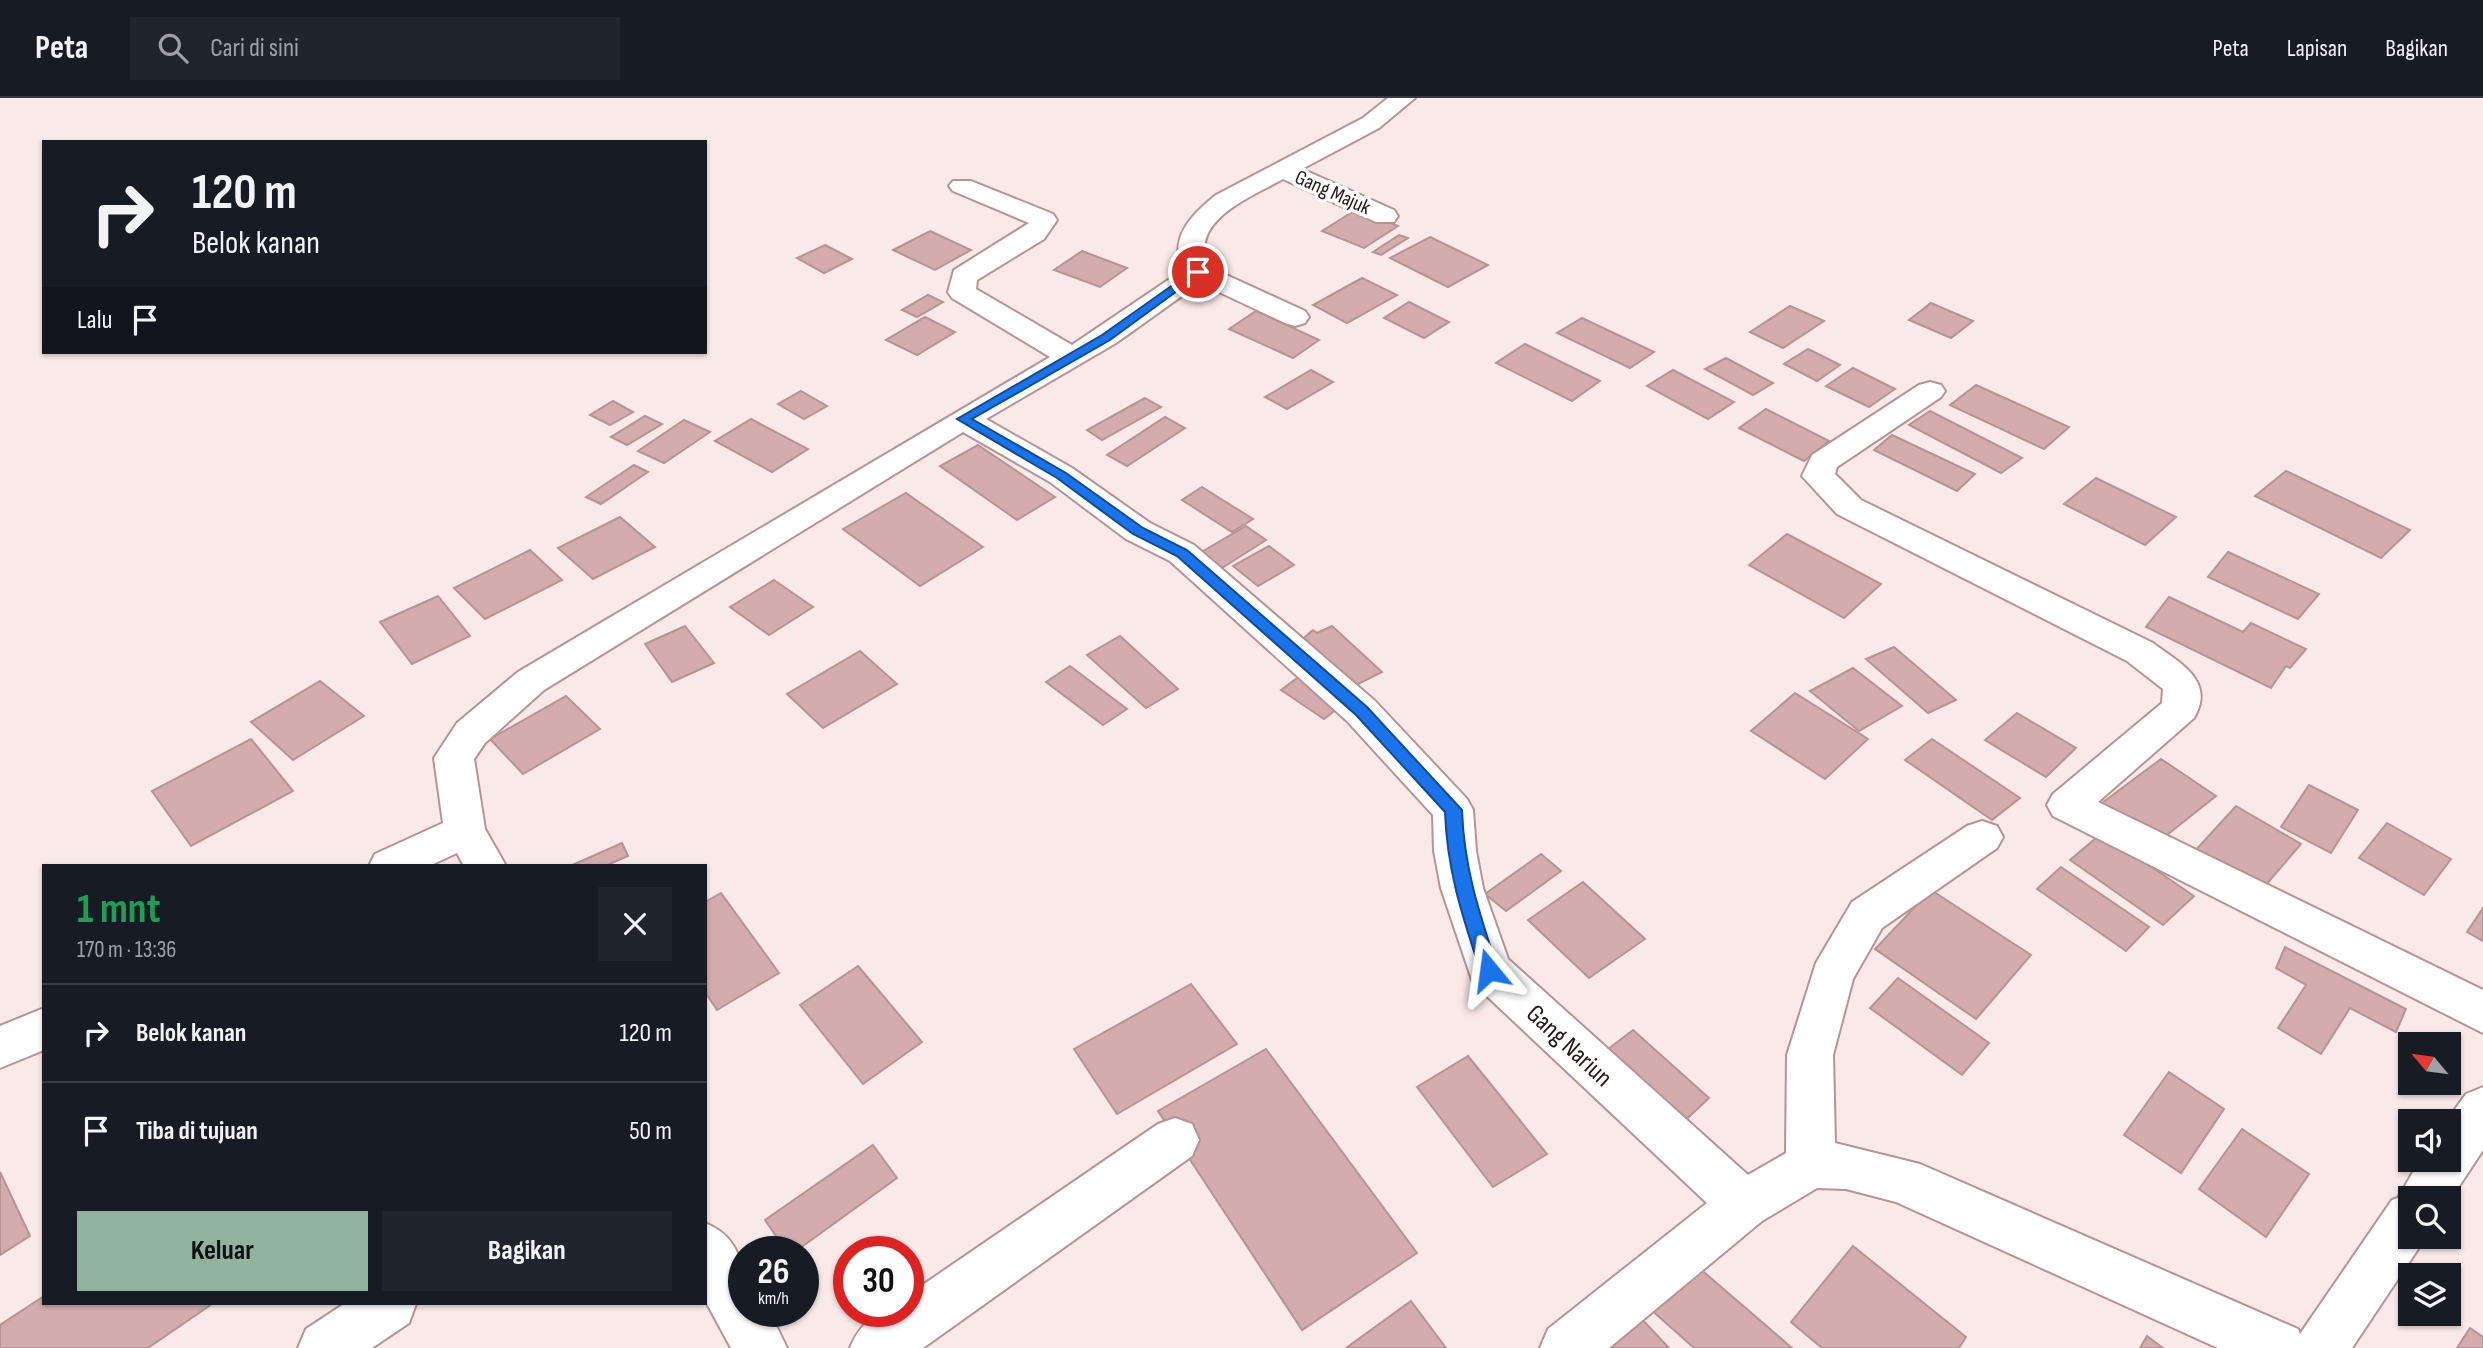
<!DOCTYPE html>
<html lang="id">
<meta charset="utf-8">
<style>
body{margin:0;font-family:"Sofia Sans Condensed",sans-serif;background:#20242c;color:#f1f3f6;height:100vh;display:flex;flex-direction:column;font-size:26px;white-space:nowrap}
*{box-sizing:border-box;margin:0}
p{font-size:23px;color:#9ea1a6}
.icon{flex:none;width:38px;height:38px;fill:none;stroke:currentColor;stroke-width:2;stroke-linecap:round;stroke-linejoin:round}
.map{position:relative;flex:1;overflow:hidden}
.side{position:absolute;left:42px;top:766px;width:665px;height:441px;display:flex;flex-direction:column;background:#171b24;border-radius:0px;box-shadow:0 2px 5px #0004}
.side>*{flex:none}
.banner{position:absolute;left:42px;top:42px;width:665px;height:214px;border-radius:0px;box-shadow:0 2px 5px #0004;background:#171b24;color:#f1f3f6;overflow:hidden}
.needle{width:46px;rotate:299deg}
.controls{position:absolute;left:2398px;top:934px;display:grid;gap:14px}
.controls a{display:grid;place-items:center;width:63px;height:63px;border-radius:0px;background:#171b24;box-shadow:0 2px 5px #0004;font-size:35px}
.speed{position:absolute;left:728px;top:1138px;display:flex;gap:14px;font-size:35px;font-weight:700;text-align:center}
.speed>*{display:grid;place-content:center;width:91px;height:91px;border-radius:50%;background:#171b24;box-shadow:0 2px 5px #0004;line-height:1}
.speed small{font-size:18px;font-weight:400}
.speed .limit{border:10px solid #d22;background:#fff;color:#111}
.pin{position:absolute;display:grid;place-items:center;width:60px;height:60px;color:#fff;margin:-30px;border:4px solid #fff;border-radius:50%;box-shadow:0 2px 7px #0007}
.me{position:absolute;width:77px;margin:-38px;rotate:344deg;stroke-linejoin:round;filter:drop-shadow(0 0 5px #0008)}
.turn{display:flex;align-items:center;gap:24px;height:147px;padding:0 35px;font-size:32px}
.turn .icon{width:91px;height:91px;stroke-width:2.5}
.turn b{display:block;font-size:49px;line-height:60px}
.then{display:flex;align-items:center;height:66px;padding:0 35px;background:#0003;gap:14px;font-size:26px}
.round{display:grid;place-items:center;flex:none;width:74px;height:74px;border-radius:0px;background:#20242c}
.summary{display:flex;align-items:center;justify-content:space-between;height:119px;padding:0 35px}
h1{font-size:42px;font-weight:700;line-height:52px;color:#1e9e55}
.primary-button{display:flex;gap:14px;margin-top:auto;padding:14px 35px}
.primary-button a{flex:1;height:80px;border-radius:0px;background:#91b39e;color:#111;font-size:28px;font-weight:700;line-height:80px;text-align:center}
.primary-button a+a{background:#20242c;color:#f1f3f6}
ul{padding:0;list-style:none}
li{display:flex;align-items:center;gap:21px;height:98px;padding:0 35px;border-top:2px solid #363941}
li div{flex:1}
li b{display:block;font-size:26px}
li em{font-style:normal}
header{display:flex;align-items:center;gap:42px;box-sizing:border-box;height:98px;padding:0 35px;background:#171b24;border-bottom:2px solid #363941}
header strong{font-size:33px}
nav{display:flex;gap:38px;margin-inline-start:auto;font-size:24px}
.search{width:490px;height:63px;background:#20242c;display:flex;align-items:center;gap:18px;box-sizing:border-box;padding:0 24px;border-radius:0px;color:#9ea1a6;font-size:26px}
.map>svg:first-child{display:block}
</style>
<header>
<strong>Peta</strong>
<div class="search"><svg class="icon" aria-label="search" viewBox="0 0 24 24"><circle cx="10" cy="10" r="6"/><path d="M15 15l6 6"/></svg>Cari di sini</div>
<nav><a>Peta</a><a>Lapisan</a><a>Bagikan</a></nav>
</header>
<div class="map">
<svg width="2483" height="1250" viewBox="0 0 2483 1250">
<rect width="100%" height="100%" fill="#fae9e9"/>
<g fill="#d3acae" stroke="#b89394" stroke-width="2">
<path d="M1357 111 1398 128 1364 150 1322 133Z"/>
<path d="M930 133 971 152 935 172 893 152Z"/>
<path d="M1399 137 1408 140 1381 157 1373 154Z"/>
<path d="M1430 139 1488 167 1448 189 1390 160Z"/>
<path d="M825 147 852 161 824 175 797 160Z"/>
<path d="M1082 153 1127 170 1100 189 1054 172Z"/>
<path d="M1362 180 1397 197 1347 225 1313 207Z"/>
<path d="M928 197 943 204 917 219 902 212Z"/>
<path d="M1409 204 1449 224 1424 240 1384 220Z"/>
<path d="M1931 205 1973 223 1951 240 1909 222Z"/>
<path d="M1790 208 1824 223 1783 250 1750 234Z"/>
<path d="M1256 213 1319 242 1293 260 1229 231Z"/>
<path d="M925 219 955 234 917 257 886 242Z"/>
<path d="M1582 220 1654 254 1630 270 1557 235Z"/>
<path d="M1525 246 1600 283 1572 303 1496 265Z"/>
<path d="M1808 251 1840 267 1817 283 1784 266Z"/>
<path d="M1726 260 1773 285 1753 297 1705 271Z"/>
<path d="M1853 270 1895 291 1869 309 1826 288Z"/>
<path d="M1311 272 1333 284 1287 311 1265 299Z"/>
<path d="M1673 272 1734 304 1708 321 1647 288Z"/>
<path d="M1976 287 2069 329 2044 351 1950 307Z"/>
<path d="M801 293 827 308 804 321 778 306Z"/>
<path d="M1145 300 1161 309 1102 342 1087 332Z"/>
<path d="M613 303 633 314 610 327 590 317Z"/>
<path d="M1766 311 1829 343 1804 363 1739 330Z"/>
<path d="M1930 313 2022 360 2001 375 1909 327Z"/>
<path d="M645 318 662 326 627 347 611 339Z"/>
<path d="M1165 319 1185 330 1127 368 1107 357Z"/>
<path d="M751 321 808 351 772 374 715 343Z"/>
<path d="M684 322 710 334 664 365 638 353Z"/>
<path d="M1892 337 1975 376 1957 393 1874 352Z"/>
<path d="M978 347 1055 399 1017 422 940 368Z"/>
<path d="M634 367 648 374 601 406 586 399Z"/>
<path d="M2286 373 2410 432 2381 460 2255 398Z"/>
<path d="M2096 380 2176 419 2145 447 2064 406Z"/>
<path d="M1202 389 1253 421 1232 434 1182 402Z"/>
<path d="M906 395 983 449 920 488 843 431Z"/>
<path d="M620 419 655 449 593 481 558 450Z"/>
<path d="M1246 428 1266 442 1214 475 1193 459Z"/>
<path d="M1787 436 1881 486 1844 520 1749 467Z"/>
<path d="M1269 448 1294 467 1258 488 1233 468Z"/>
<path d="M530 452 562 482 485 521 454 490Z"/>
<path d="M2228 454 2319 496 2298 521 2208 479Z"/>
<path d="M774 482 813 509 769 537 730 509Z"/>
<path d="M438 498 470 538 412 566 380 524Z"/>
<path d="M2169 499 2243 534 2251 525 2306 551 2290 570 2286 568 2271 590 2146 529Z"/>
<path d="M685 528 714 565 672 584 645 546Z"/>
<path d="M1332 528 1382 574 1344 593 1293 549 1313 532 1317 535Z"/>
<path d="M1120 538 1178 591 1146 610 1087 557Z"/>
<path d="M1894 549 1956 602 1928 615 1866 561Z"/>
<path d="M860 553 897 586 823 630 787 596Z"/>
<path d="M1070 568 1127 611 1103 627 1046 584Z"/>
<path d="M1853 570 1902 608 1859 633 1810 593Z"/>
<path d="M1304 575 1347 603 1324 621 1281 592Z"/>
<path d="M320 583 364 618 293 662 251 624Z"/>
<path d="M1795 595 1868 641 1825 681 1751 633Z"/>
<path d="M566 598 600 631 523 676 490 641Z"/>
<path d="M2017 615 2076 650 2046 679 1985 642Z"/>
<path d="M251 641 293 693 191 748 152 693Z"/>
<path d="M1932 641 2020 700 1992 722 1905 662Z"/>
<path d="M2161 661 2216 698 2158 744 2102 705Z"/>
<path d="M2309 687 2358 712 2331 755 2281 729Z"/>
<path d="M2236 708 2301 746 2259 795 2193 755Z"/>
<path d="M2387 725 2451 761 2424 797 2359 760Z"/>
<path d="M2102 735 2194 798 2163 827 2070 762Z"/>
<path d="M622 745 628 758 605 768H570Z"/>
<path d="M1541 756 1561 773 1506 813 1485 796Z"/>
<path d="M2061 769 2149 829 2126 853 2037 791Z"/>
<path d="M1583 784 1645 841 1589 880 1528 822Z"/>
<path d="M1931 792 2031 857 1976 921 1875 851Z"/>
<path d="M721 795 779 875 717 912 705 894V804Z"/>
<path d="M2483 810V843L2467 834Z"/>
<path d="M2285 849 2406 911 2396 934 2350 910 2321 956 2278 930 2306 887 2276 870Z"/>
<path d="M858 868 922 944 863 986 800 907Z"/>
<path d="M1898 880 1989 945 1962 977 1870 910Z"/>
<path d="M1191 886 1237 946 1117 1016 1074 951Z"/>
<path d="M1633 932 1709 1000 1676 1031 1599 958Z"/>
<path d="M1266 951 1417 1155 1302 1232 1158 1013Z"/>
<path d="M1468 958 1547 1056 1493 1089 1417 989Z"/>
<path d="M2169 974 2224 1011 2181 1075 2124 1037Z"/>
<path d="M2242 1031 2309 1076 2266 1139 2199 1091Z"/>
<path d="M873 1047 897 1080 796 1153H786L765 1122Z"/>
<path d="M0 1074 30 1138 0 1157Z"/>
<path d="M1853 1148 1966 1239 1959 1250H1822L1791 1224Z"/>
<path d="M1691 1163 1792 1250H1694L1649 1210Z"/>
<path d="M44 1198V1206H212L148 1250H0V1227Z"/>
<path d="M1411 1203 1446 1250H1346Z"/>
<path d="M1637 1216 1669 1250H1599Z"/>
<path d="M2470 1230 2483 1239V1250H2457Z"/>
<path d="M2147 1238 2163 1250H2140Z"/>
</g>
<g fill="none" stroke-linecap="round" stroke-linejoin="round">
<g stroke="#b89394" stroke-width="4">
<g id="minor">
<path d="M1388 0H1415L1379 30 1302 71 1394 112 1398 118 1394 124H1376L1283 81C1253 98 1186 123 1209 169L1305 213 1309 219 1305 225 1295 228 1285 225 1200 185 1116 245 986 321 1072 370 1150 425 1194 447 1375 603 1467 701 1473 712 1476 753 1483 790 1508 861 1748 1077 1786 1055 1787 957 1816 865 1852 804 1967 728 1982 723 1997 728 2003 739 1997 750 1882 830 1853 881 1833 957 1835 1045 1920 1066 2298 1231 2300 1236 2392 1102 2398 1100 2420 1062H2448L2446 1024 2466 996 2483 989V1052L2448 1105V1101H2410V1139H2426L2352 1250H2218L1896 1104 1846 1091 1817 1090 1762 1123 1609 1250H1540L1548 1231 1707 1105 1473 885 1441 790 1434 753 1433 717 1347 623 1170 463 1126 441 1050 384 963 334 544 592 485 645 474 661 485 731 506 768H464L457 755 429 768H369L375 756 443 725 434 660 457 625 518 574 1050 259 952 200 948 194 954 172 1029 125 953 93 949 88 953 83H971L1053 116 1057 122 1044 141 977 182 976 191 1072 247 1183 172C1168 140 1192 116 1216 97L1363 20Z"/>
<path d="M1930 284 1941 287 1945 293 1941 299 1837 369 1835 376 1861 402 2153 545C2179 565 2216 582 2194 620L2098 704 2483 892V935L2053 718 2047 707 2053 696 2162 605 2163 591 2127 563 1837 416 1802 378 1812 357 1919 287Z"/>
<path d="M44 910V952L0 970V928Z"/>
<path d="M1175 1020 1192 1026 1199 1042 1192 1058 923 1250H850C862 1221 878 1213 908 1213V1197L1158 1026Z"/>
<path d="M705 1125C745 1141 744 1176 744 1213H769L787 1250H731L705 1202Z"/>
<path d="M344 1206H416L409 1225 372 1250H298L306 1231Z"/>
</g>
</g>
<use href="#minor" fill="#fff" fill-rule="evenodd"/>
</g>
<path fill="#1a73e8" stroke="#114b97" stroke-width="2" d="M1194 172 1203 174 1110 242 972 321 1066 375 1143 430 1187 452 1367 609 1462 712C1464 771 1480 817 1498 872L1496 878H1483L1480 872C1462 817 1447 772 1445 714L1356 617 1177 458 1133 436 1057 380 957 321 1102 237Z"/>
<g text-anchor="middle" stroke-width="7" stroke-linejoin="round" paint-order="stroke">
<g font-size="21" fill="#251717" stroke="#fff">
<text transform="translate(1333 94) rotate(24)" y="7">Gang Majuk</text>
</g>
<g font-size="26" fill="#251717" stroke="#fff">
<text transform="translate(1570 947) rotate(43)" y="9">Gang Nariun</text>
</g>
</g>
</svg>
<div class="controls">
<a><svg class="needle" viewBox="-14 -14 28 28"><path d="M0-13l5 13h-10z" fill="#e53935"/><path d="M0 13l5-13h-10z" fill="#9ea1a6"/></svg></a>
<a><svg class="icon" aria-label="sound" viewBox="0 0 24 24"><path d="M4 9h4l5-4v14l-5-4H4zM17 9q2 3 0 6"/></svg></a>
<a><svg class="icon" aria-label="search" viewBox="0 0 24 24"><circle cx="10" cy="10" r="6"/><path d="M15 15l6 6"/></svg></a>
<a><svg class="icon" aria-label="layers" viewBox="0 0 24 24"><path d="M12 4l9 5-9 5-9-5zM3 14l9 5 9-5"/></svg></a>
</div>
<div class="speed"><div>26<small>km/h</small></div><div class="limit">30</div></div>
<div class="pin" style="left:1198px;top:174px;background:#d93025"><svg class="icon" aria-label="arrive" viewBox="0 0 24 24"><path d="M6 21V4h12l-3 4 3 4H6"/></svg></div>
<svg class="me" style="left:1489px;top:872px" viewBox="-20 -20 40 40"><path d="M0-17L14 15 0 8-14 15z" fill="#1a73e8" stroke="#fff" stroke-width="4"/></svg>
<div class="banner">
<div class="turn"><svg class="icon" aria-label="right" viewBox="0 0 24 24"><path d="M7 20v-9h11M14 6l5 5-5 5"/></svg><div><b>120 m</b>Belok kanan</div></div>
<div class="then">Lalu<svg class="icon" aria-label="arrive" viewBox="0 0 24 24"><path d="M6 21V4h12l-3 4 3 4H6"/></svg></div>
</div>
<section class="side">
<div class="summary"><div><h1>1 mnt</h1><p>170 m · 13:36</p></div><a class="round"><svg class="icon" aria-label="close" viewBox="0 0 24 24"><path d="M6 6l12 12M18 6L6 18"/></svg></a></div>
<ul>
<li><svg class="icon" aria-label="right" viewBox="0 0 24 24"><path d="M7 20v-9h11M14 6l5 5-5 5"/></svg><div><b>Belok kanan</b></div><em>120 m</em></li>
<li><svg class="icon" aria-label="arrive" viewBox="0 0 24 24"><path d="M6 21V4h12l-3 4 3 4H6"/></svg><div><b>Tiba di tujuan</b></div><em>50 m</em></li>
</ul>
<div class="primary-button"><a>Keluar</a><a>Bagikan</a></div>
</section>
</div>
